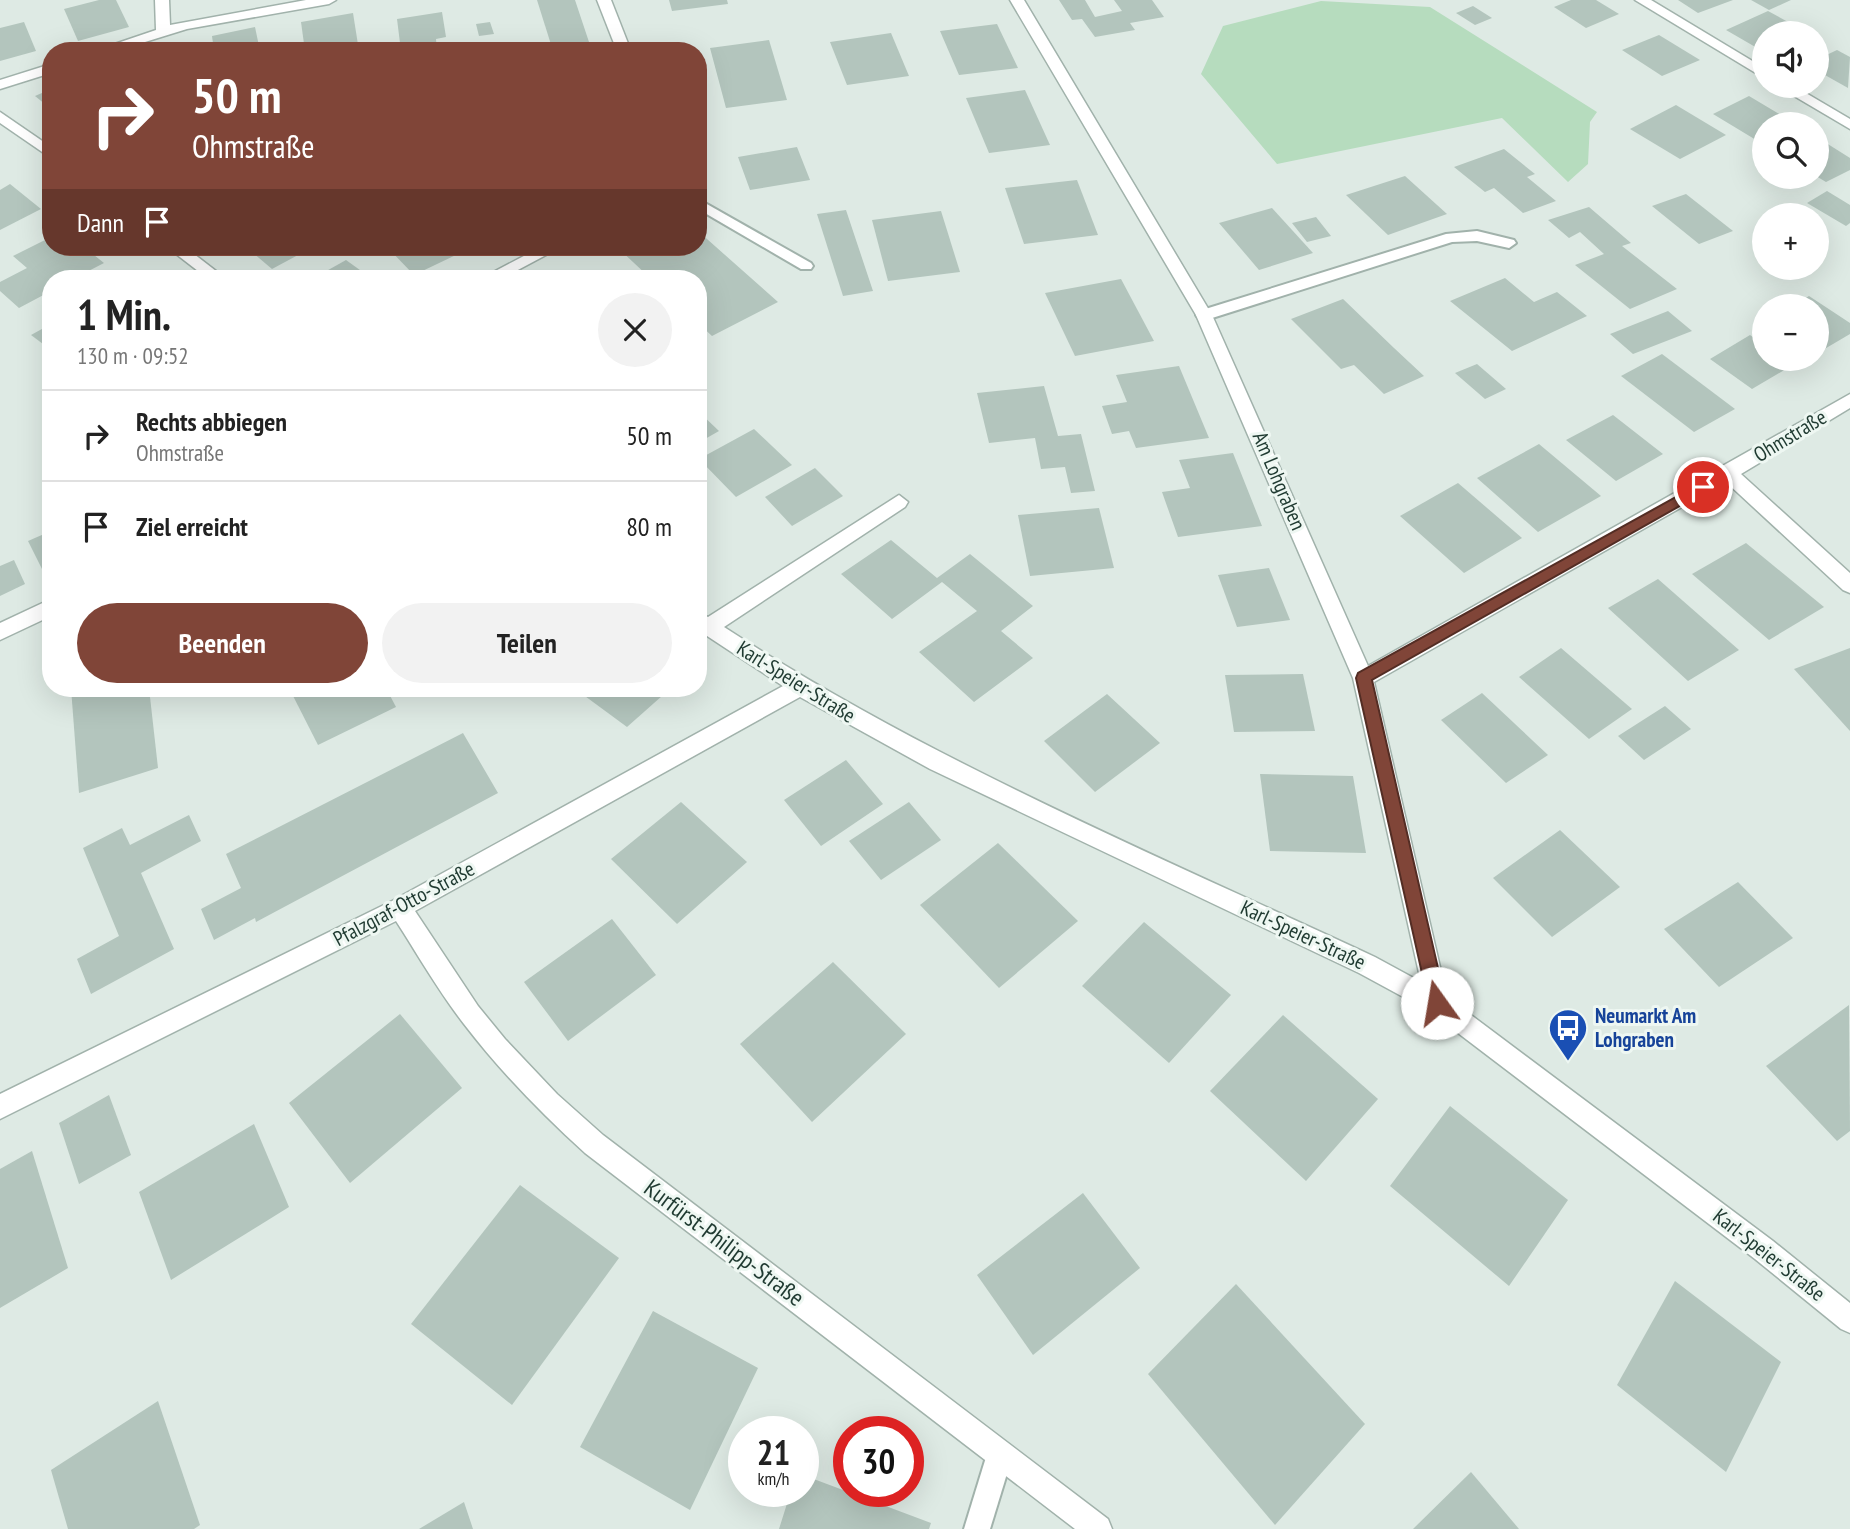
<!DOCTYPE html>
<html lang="de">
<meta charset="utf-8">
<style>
body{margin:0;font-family:"PT Sans Narrow",sans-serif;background:#f2f2f2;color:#222;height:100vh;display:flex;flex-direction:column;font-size:26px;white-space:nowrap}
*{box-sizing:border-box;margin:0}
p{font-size:23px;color:#767676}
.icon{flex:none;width:38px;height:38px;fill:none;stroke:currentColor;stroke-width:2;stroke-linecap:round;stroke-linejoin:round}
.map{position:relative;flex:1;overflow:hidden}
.panel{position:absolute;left:42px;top:270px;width:665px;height:427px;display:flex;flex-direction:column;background:#fff;border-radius:28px;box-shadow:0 7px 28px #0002}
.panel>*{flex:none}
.banner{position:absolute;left:42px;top:42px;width:665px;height:214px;border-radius:28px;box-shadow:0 7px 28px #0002;background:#804538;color:#fff;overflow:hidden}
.buttons{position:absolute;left:1752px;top:21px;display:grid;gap:14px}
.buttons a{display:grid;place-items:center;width:77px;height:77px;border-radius:50%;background:#fff;box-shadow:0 7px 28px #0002;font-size:35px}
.speed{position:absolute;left:728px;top:1416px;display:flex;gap:14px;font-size:35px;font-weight:700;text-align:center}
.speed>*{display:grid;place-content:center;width:91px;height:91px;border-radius:50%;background:#fff;box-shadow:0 7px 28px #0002;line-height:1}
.speed small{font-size:18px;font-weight:400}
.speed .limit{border:10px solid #d22;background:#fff;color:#111}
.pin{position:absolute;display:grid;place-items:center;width:60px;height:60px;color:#fff;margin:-30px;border:4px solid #fff;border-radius:50%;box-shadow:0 2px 7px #0007}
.me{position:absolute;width:77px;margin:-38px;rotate:347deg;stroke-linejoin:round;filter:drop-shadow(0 0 5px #0008)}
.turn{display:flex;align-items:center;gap:24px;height:147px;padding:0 35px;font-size:32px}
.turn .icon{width:91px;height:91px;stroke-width:2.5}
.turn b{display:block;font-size:49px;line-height:60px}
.then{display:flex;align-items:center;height:66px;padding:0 35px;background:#0003;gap:14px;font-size:26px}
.round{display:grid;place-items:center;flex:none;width:74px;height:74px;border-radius:37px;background:#f2f2f2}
.headline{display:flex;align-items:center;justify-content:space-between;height:119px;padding:0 35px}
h1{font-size:42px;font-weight:800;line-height:52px}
.cta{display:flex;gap:14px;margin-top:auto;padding:14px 35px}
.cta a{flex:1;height:80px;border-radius:42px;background:#804538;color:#fff;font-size:28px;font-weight:800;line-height:80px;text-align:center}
.cta a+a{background:#f2f2f2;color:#222}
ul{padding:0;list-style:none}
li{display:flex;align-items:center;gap:21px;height:91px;padding:0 35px;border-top:2px solid #e0e0e0}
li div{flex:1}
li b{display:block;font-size:26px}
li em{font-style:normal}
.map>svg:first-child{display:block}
</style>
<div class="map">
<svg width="1850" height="1529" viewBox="0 0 1850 1529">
<rect width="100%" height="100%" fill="#deeae4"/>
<path fill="#b6dcbe" d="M1321 1 1430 7 1597 112 1590 122 1588 164 1568 182 1502 118 1277 164 1201 74 1223 26Z"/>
<g fill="#b3c5bd">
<path d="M99 0H116L129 27 78 41 64 9Z"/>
<path d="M537 0H575L592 51H553Z"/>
<path d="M669 0H727L728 4 672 11Z"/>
<path d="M1059 0H1085L1095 17 1122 11 1114 0H1152L1164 17 1130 23 1135 30 1095 37 1082 19 1072 20Z"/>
<path d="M1571 0H1596L1619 14 1586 28 1554 7Z"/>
<path d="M1678 0H1733L1698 13Z"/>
<path d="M1751 0H1791L1769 10Z"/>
<path d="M1473 6 1492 18 1475 25 1456 13Z"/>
<path d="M1768 11 1808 33H1764V52L1726 30Z"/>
<path d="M442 12 446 37 436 39 437 51H401L397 19Z"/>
<path d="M353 13 359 51H305L301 22Z"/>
<path d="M24 22 36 51 0 61V28Z"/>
<path d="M490 22 494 34 479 36 476 24Z"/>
<path d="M997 24 1018 68 959 75 940 31Z"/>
<path d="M255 27 260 51H214L212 36Z"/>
<path d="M891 33 909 76 847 85 830 42Z"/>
<path d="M1659 35 1700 60 1662 76 1622 50Z"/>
<path d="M769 40 787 100 726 108 710 48Z"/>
<path d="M1837 50 1850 57 1848 88 1816 70V60Z"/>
<path d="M51 89V109L35 96Z"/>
<path d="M1025 90 1050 145 989 153 966 98Z"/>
<path d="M1749 96 1796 124H1764V142L1761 143 1713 114Z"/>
<path d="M1676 105 1726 135 1680 159 1630 129Z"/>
<path d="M1823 141 1850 158V170L1826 182 1816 176V145Z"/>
<path d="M797 147 810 180 750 190 738 157Z"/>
<path d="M1504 149 1535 174 1527 177 1556 201 1523 213 1494 188 1485 192 1454 167Z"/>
<path d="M1405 176 1447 214 1388 235 1346 195Z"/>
<path d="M1077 180 1098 235 1024 244 1005 188Z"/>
<path d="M10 184 41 209 0 230V190Z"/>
<path d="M1827 191 1850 205V223L1846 226 1807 203Z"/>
<path d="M1686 194 1733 231 1699 244 1652 206Z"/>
<path d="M1589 207 1631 243 1622 246 1677 289 1630 309 1575 265 1604 254 1580 232 1569 238 1548 220Z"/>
<path d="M1272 208 1313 253 1259 270 1219 223Z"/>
<path d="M846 210 873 291 843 296 817 214Z"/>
<path d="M941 211 960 272 888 281 872 220Z"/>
<path d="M1316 217 1331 236 1307 242 1292 223Z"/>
<path d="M698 231 778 302 712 336 698 323V278H650L617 247H698Z"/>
<path d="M51 237V247H84L104 263 75 278H51V291L19 308 0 291V282L27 268 13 256Z"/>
<path d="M246 247H313L272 269Z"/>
<path d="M387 247H451L458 254 414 275Z"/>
<path d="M346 260 371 278H314Z"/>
<path d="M1505 278 1534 302 1557 292 1587 316 1512 351 1450 301Z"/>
<path d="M1121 279 1154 341 1075 356 1045 293Z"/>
<path d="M1809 296 1850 323V334L1816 354V306H1792Z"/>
<path d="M1343 299 1394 348 1424 376 1384 394 1354 365 1341 369 1291 319Z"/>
<path d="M1668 311 1692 331 1633 354 1610 334Z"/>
<path d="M51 324V350L31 335Z"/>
<path d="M1750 335 1764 345V359H1784L1793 365 1752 389 1710 359Z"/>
<path d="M1662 354 1735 409 1694 432 1621 376Z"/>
<path d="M1477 364 1506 389 1485 399 1455 373Z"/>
<path d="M1179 366 1209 438 1136 448 1129 431 1112 434 1102 406 1127 402 1116 375Z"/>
<path d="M1044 386 1058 436 1081 434 1095 491 1071 493 1065 467 1041 469 1035 438 989 443 977 393Z"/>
<path d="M698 411 719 431 698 443Z"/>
<path d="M1613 415 1663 454 1616 481 1566 440Z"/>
<path d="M754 429 792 465 736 497 699 459Z"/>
<path d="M1539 444 1601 496 1538 532 1477 478Z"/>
<path d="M1233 453 1262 526 1178 537 1162 492 1190 488 1179 460Z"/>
<path d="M815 468 843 496 792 526 765 497Z"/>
<path d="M1458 483 1522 538 1464 573 1400 516Z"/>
<path d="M1099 508 1114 568 1030 576 1018 515Z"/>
<path d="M51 531V570L44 573 28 541Z"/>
<path d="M891 540 937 578 970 554 1033 606 1001 631 1033 658 974 702 919 652 977 611 942 582 892 619 841 574Z"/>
<path d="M1746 543 1824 607 1769 640 1692 574Z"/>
<path d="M14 560 25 584 0 596V566Z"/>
<path d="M1269 568 1290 620 1237 627 1218 575Z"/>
<path d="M1658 579 1739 650 1688 681 1608 608Z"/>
<path d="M1561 648 1632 709 1589 739 1519 677Z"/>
<path d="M1850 648V731L1794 669Z"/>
<path d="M1303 674 1315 731 1234 732 1225 675Z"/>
<path d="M71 688H149L158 768 79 793Z"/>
<path d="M289 688H386L396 707 318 745Z"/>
<path d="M574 688H671L627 727Z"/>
<path d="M1482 693 1548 755 1506 783 1441 720Z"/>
<path d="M1107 694 1160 743 1095 792 1044 741Z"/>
<path d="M1665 706 1691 729 1644 760 1618 736Z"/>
<path d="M463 733 498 793 256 922 255 918 214 940 201 909 241 888 226 854Z"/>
<path d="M846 760 883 804 821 846 784 800Z"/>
<path d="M1260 774 1353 776 1366 853 1270 851Z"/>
<path d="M681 802 747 862 677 924 611 859Z"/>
<path d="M909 802 941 840 881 880 849 841Z"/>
<path d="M189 815 201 841 141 873 174 949 91 994 77 959 119 936 83 848 122 828 130 845Z"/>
<path d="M1560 830 1620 887 1552 937 1493 878Z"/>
<path d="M998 843 1078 921 999 988 920 905Z"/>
<path d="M1738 882 1793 938 1719 987 1664 929Z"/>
<path d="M612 919 656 975 568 1041 524 982Z"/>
<path d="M1144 922 1231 995 1169 1063 1082 986Z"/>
<path d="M833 962 906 1034 812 1122 740 1044Z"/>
<path d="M1849 1005 1850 1131 1837 1141 1766 1066Z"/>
<path d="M400 1014 462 1088 350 1183 289 1103Z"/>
<path d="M1283 1015 1378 1099 1306 1181 1210 1091Z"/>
<path d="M109 1095 131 1155 79 1184 59 1123Z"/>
<path d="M1450 1106 1568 1200 1509 1286 1390 1186Z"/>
<path d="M254 1124 289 1207 171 1280 139 1192Z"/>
<path d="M32 1151 68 1268 0 1308V1169Z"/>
<path d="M520 1185 619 1258 512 1405 411 1324Z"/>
<path d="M1083 1193 1140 1268 1033 1355 977 1275Z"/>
<path d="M1675 1281 1781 1362 1726 1472 1617 1385Z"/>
<path d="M1236 1284 1365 1424 1275 1525 1148 1374Z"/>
<path d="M653 1311 758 1368 690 1510 580 1447Z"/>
<path d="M158 1401 200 1525 194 1529H68L51 1470Z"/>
<path d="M1471 1472 1519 1529H1413Z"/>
<path d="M803 1475 931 1523 929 1529H779L791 1491H803Z"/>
<path d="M464 1502 473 1529H419Z"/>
</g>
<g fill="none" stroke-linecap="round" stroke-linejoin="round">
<g stroke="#a1b2ab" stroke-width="4">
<g id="service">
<path d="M698 199 811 263 813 266 811 269H801L698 209Z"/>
<path d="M1477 231 1514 240 1516 243 1509 248 1477 241 1452 242 1209 319H1199L1196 315 1199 311 1446 234Z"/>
<path d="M1000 1441 1009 1445 1013 1454 990 1529H964L987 1454 991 1445Z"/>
</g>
</g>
<g stroke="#a1b2ab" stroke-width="3">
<g id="minor">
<path d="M155 0H169L170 25 306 0H336L329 4 187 29 116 51H94L156 30Z"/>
<path d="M597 0H611L631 51H617Z"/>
<path d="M1010 0H1024L1212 315 1368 666 1850 394V408L1741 474 1850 573V593L1843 590 1726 482 1374 682 1447 997 1773 1241 1850 1303V1333L1841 1329 1755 1259 1429 1011 1359 973 930 769 800 697 415 911 478 1006 505 1039 557 1094 603 1135 1108 1519 1112 1529H1075L585 1153C541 1113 500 1071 464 1024 439 992 418 955 396 921L0 1119V1094L392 901 783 686 698 630V612L708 617 899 495 908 502 905 507 724 627C928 760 1154 854 1375 957L1421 982 1353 678 1196 315Z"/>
<path d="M1635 0H1651L1764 68V78Z"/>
<path d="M51 64V73L0 89V80Z"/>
<path d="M1777 86H1794L1850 119V129Z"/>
<path d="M0 112 51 147V158L0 123Z"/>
<path d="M167 247H185L225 278H207Z"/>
<path d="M541 247H561L503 278H482Z"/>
<path d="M51 599V616L0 640V623Z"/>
</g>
</g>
<use href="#service" fill="#fff" fill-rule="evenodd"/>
<use href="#minor" fill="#fff" fill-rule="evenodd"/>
</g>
<path fill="#804538" stroke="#532d24" stroke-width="2" d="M1703 482 1710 487 1708 490 1372 680 1446 1003 1443 1009 1437 1011 1430 1009 1356 678 1358 673Z"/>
<defs>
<g id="bus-pin" transform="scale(2.0125)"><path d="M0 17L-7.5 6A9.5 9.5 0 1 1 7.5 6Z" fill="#1a4fb4" stroke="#eef7f2"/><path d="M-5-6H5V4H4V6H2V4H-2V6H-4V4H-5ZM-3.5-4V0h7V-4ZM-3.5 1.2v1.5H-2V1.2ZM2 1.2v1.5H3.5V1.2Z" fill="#fff"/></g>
</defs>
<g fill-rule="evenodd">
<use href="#bus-pin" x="1568" y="1028"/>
</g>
<g text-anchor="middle" stroke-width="6" stroke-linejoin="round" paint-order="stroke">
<g font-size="21" fill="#1f3a31" stroke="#eef7f2">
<text transform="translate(1790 436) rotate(-31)" y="7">Ohmstraße</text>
<text transform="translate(1279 481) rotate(67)" y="7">Am Lohgraben</text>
<text transform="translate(796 682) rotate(32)" y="7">Karl-Speier-Straße</text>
<text transform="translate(404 904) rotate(-28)" y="7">Pfalzgraf-Otto-Straße</text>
<text transform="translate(1303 935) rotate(25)" y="7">Karl-Speier-Straße</text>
<text transform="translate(1769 1255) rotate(38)" y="7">Karl-Speier-Straße</text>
</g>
<g font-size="21" font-weight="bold" fill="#164399" stroke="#eef7f2" text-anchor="start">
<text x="1595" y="1023">Neumarkt Am<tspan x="1595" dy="24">Lohgraben</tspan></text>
</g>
<g font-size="24" fill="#1f3a31" stroke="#eef7f2">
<text transform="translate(724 1243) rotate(37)" y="8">Kurfürst-Philipp-Straße</text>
</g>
</g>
</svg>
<div class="buttons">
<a><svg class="icon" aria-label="sound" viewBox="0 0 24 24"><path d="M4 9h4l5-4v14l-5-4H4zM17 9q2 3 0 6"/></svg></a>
<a><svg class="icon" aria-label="search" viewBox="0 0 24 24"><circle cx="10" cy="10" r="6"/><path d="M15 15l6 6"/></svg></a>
<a>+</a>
<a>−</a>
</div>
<div class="speed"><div>21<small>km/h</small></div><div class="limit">30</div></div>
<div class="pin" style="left:1703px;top:487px;background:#d93025"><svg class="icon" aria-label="arrive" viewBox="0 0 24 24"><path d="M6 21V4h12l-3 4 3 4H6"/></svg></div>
<svg class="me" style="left:1437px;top:1003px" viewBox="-20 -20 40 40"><circle r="19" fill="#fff"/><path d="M0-13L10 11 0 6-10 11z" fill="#804538"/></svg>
<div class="banner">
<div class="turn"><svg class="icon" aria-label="right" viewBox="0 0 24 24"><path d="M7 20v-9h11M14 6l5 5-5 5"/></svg><div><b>50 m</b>Ohmstraße</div></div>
<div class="then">Dann<svg class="icon" aria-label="arrive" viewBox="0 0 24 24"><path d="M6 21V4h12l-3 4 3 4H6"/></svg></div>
</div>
<section class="panel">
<div class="headline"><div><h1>1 Min.</h1><p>130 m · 09:52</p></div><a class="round"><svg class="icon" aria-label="close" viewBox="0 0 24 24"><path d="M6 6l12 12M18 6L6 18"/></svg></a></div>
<ul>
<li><svg class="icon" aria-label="right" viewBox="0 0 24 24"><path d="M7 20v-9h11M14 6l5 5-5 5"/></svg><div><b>Rechts abbiegen</b><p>Ohmstraße</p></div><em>50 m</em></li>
<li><svg class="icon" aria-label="arrive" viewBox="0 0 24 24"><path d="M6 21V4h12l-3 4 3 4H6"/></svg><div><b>Ziel erreicht</b></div><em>80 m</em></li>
</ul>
<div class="cta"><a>Beenden</a><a>Teilen</a></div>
</section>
</div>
